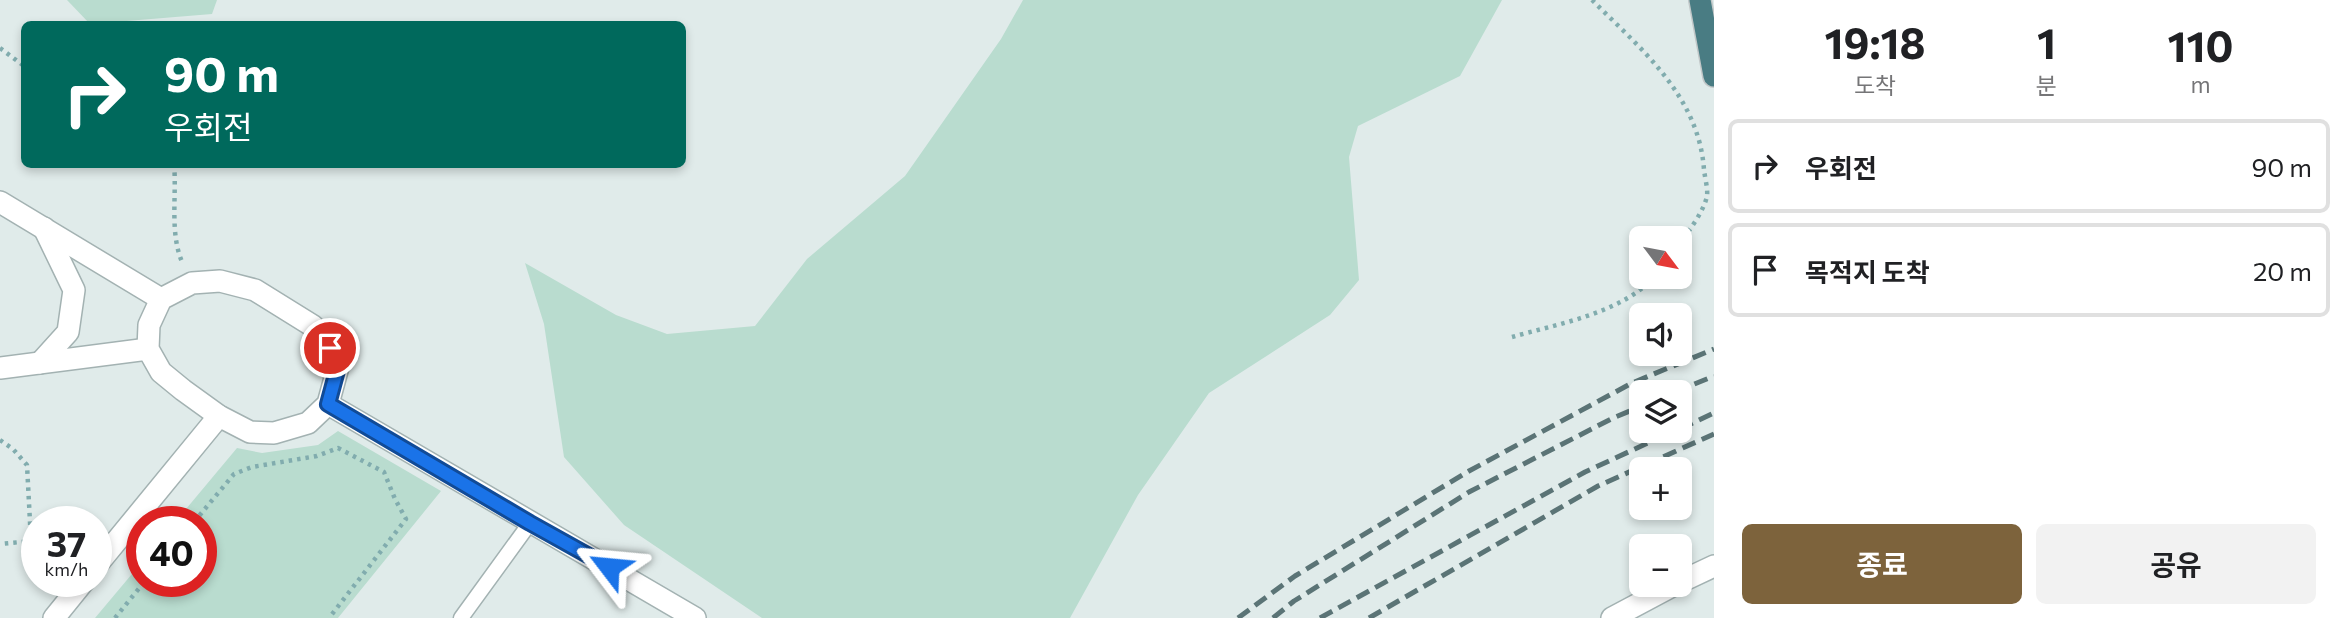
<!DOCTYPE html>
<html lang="ko">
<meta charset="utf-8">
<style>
body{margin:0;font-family:Commissioner,"Noto Sans KR",sans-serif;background:#f2f2f2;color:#202124;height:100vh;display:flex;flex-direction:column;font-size:26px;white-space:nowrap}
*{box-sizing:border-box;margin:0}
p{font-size:23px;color:#757577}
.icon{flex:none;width:38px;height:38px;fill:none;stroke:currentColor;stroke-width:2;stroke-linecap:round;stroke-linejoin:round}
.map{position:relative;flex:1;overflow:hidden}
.drawer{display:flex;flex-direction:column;background:#fff;width:630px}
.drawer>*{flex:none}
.top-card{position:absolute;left:21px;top:21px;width:665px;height:147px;border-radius:10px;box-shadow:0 4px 10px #0003;background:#00695c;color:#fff;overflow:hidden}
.needle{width:46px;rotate:122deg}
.tools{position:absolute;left:1629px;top:226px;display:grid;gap:14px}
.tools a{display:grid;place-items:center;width:63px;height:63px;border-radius:10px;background:#fff;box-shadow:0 4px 10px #0003;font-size:35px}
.speed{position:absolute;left:21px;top:506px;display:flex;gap:14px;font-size:35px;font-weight:700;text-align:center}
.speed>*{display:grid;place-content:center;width:91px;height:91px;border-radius:50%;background:#fff;box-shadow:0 4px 10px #0003;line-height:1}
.speed small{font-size:18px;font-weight:400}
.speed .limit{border:10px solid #d22;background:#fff;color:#111}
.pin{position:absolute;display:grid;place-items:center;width:60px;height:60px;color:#fff;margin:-30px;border:4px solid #fff;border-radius:50%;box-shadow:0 2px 7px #0007}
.me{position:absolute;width:77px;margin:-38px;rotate:299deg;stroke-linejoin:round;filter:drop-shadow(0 0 5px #0008)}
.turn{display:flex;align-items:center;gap:24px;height:147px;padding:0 28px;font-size:32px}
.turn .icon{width:91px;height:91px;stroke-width:2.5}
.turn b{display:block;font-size:49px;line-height:60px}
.eta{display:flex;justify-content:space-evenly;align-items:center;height:119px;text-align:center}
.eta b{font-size:42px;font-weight:700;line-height:49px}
.primary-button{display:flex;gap:14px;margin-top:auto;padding:14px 28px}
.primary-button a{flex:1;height:80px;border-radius:10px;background:#7d633c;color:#fff;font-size:28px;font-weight:700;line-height:80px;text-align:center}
.primary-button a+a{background:#f2f2f2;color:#202124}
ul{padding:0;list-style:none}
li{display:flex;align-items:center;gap:21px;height:94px;margin:0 14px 10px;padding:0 14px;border:4px solid #e0e0e0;border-radius:10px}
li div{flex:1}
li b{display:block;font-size:26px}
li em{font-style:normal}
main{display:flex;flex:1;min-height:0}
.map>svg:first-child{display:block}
</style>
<main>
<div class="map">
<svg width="1714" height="618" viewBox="0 0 1714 618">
<rect width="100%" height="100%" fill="#e0ebea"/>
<g fill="#b9dccf">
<path d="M67 0H217L212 14 90 24Z"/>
<path d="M1023 0H1502L1460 76 1358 126 1349 157 1359 280 1330 315 1209 393 1138 495 1070 618H762L624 525 564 457 544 324 525 263 616 315 667 334 755 326 807 259 905 176 1001 39Z"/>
<path d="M338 431 441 491 338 618H95L142 562V581H201V522L176 521 237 448 262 453 318 445Z"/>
</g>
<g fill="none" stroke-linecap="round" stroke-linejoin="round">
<g stroke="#a3b2b2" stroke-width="17">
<path id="service" d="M461 618 530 523"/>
</g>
<g stroke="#a3b2b2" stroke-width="24">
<g id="minor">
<path d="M0 368 148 349"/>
<path d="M96 566 219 416"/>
<path d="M54 618 84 581"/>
</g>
</g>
<g stroke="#a3b2b2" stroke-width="24">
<g id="tertiary">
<path d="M0 202 161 299"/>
<path d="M220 281 255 290 313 326 329 348 338 367 328 404 308 423 274 433 250 432 219 416 183 390 161 372 148 349 149 325 161 299 192 283Z"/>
<path d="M40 363 68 332 74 290 44 228"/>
<path d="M328 404 695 618"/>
<path d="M1680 582 1714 566"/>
<path d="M1612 618 1676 584"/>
</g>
</g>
<g stroke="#c1c7c8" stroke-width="24">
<path id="trunk" d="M1700 0 1714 76"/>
</g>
<g stroke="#81acae" stroke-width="4.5" stroke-dasharray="3.5 5" stroke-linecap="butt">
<path d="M1592 0C1641 49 1699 96 1704 170 1705 178 1708 189 1707 196 1704 211 1689 231 1680 243"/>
<path d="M0 48 24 66"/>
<path d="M174 164C177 196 169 234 183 264"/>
<path d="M1512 337C1557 324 1623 313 1655 276"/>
<path d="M0 440 13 449 27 465 31 541 0 544"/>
<path d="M194 522 234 474 252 467 317 456 338 448 384 472 395 499 406 519 329 618"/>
<path d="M115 618 145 581"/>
</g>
<use href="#service" stroke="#fff" stroke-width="14"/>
<use href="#minor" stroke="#fff" stroke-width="21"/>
<use href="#tertiary" stroke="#fff" stroke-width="21"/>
<use href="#trunk" stroke="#497c83" stroke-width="21"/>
<g stroke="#5b7476" stroke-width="5" stroke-dasharray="14 7" stroke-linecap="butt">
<path d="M1675 392 1714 376"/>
<path d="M1680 429 1714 413"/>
<path d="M1238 618 1295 576 1469 471 1632 383 1714 349"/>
<path d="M1273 618 1294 601 1469 492 1613 418 1642 406"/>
<path d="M1320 618 1585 472 1676 430"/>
<path d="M1369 618 1598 486 1714 434"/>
</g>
</g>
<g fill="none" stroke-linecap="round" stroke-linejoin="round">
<g stroke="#114b97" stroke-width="18">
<path id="route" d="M330 348 338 367 328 404 530 523 609 567"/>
</g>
<use href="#route" stroke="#1a73e8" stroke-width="12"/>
</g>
</svg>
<div class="tools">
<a><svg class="needle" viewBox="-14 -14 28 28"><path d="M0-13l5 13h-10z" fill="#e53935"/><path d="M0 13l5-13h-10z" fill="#757577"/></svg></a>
<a><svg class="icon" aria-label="sound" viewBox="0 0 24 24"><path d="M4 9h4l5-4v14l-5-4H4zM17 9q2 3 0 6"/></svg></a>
<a><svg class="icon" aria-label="layers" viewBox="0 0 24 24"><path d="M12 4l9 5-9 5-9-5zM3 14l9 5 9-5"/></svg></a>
<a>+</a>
<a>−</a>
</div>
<div class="speed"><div>37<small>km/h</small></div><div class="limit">40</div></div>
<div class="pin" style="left:330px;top:348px;background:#d93025"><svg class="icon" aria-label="arrive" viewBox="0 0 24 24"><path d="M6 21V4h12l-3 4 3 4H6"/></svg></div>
<svg class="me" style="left:609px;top:567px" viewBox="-20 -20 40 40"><path d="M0-17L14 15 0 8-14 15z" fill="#1a73e8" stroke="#fff" stroke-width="4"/></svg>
<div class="top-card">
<div class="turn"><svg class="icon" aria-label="right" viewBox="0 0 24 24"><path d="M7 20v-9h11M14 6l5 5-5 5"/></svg><div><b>90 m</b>우회전</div></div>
</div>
</div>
<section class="drawer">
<div class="eta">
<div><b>19:18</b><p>도착</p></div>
<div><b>1</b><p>분</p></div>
<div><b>110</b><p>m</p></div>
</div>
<ul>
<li><svg class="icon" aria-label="right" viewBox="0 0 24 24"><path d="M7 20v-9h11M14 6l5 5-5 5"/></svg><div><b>우회전</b></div><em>90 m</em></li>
<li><svg class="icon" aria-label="arrive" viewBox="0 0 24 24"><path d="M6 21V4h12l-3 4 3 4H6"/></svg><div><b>목적지 도착</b></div><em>20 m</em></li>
</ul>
<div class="primary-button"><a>종료</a><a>공유</a></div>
</section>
</main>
